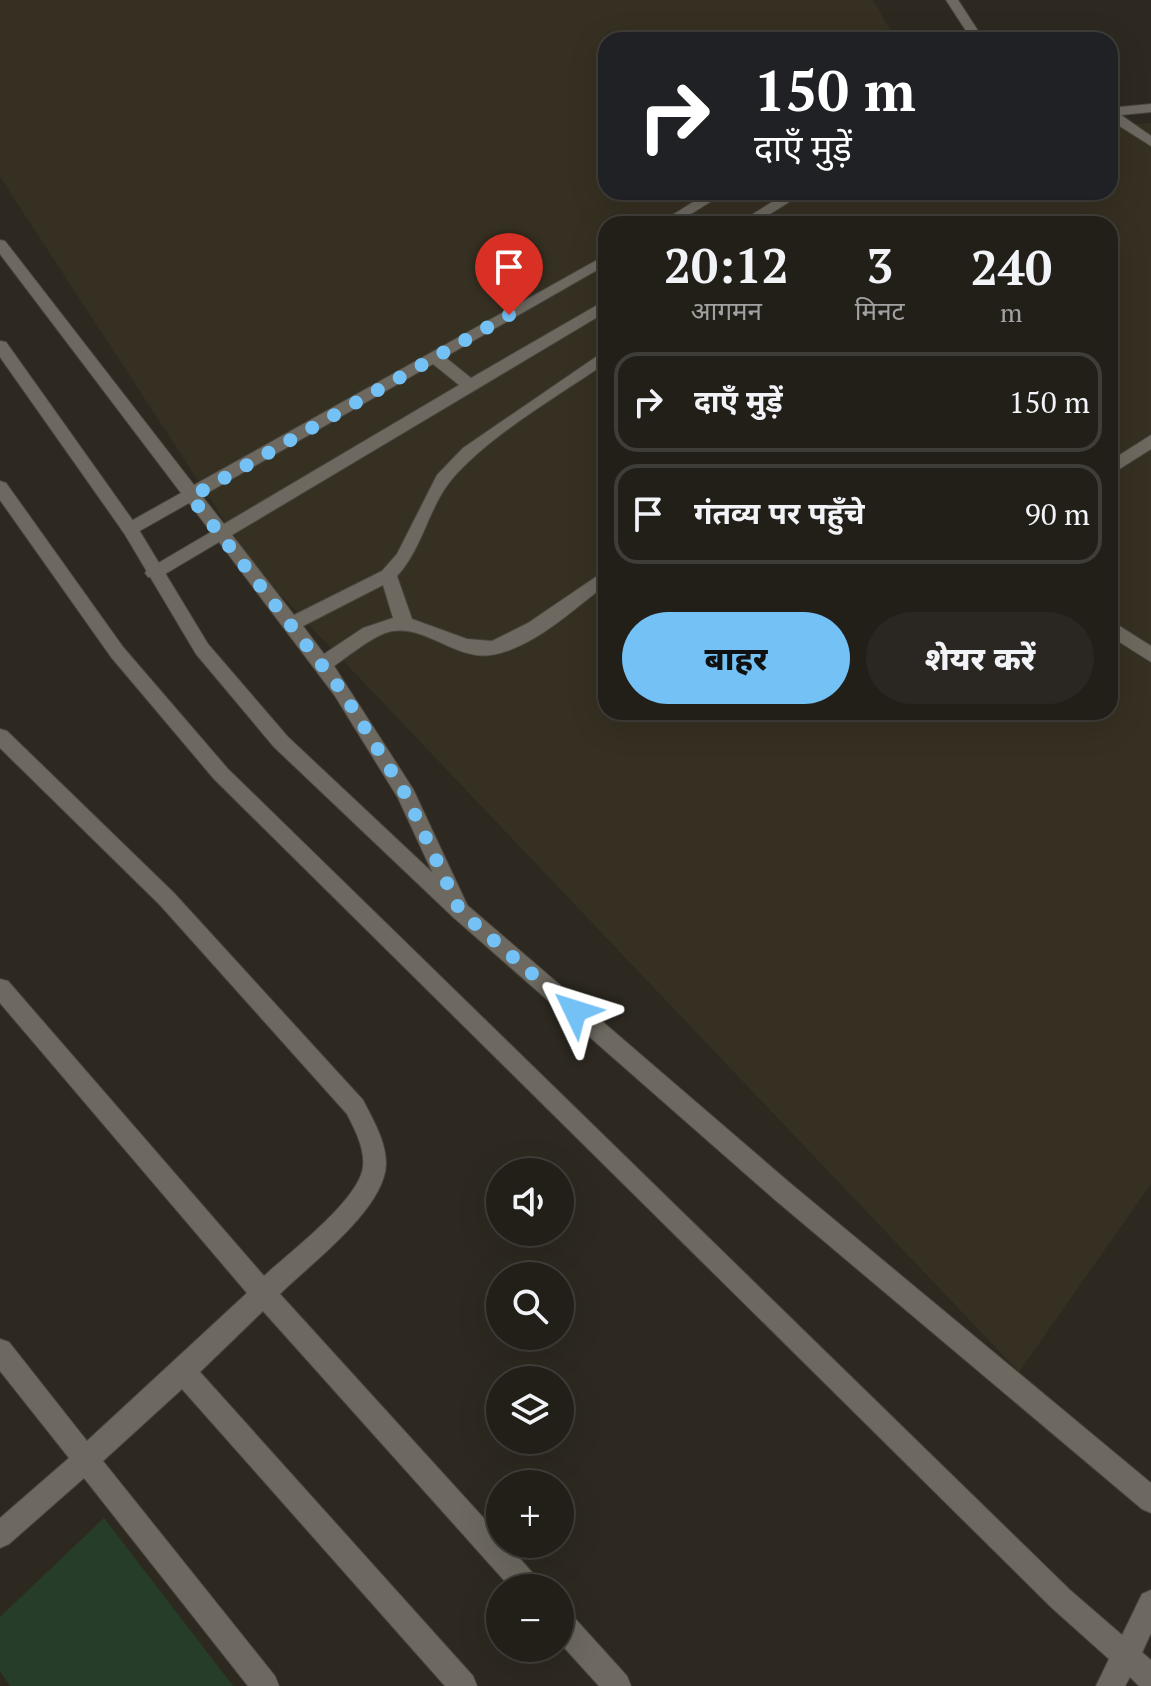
<!DOCTYPE html>
<html lang="hi">
<meta charset="utf-8">
<style>
body{margin:0;font-family:"PT Serif","Noto Sans Devanagari",serif;background:#2a2722;color:#f1f3f6;height:100vh;display:flex;flex-direction:column;font-size:30px;white-space:nowrap}
*{box-sizing:border-box;margin:0}
p{font-size:26px;color:#a2a2a2}
.icon{flex:none;width:44px;height:44px;fill:none;stroke:currentColor;stroke-width:2;stroke-linecap:round;stroke-linejoin:round}
.map{position:relative;flex:1;overflow:hidden}
.side{position:absolute;left:598px;top:216px;width:520px;height:504px;display:flex;flex-direction:column;background:#221f19;border-radius:24px;box-shadow:0 8px 32px #0002,0 0 0 2px #3f3d38}
.side>*{flex:none}
.banner{position:absolute;left:598px;top:32px;width:520px;height:168px;border-radius:24px;box-shadow:0 8px 32px #0002,0 0 0 2px #3f3d38;background:#202124;color:#fff;overflow:hidden}
.controls{position:absolute;left:486px;top:1158px;display:grid;gap:16px}
.controls a{display:grid;place-items:center;width:88px;height:88px;border-radius:50%;background:#221f19;box-shadow:0 8px 32px #0002,0 0 0 2px #3f3d38;font-size:40px}
.pin{position:absolute;display:grid;place-items:center;width:68px;height:68px;color:#fff;margin:-82px -34px;border-radius:50% 50% 50% 0;rotate:-45deg;box-shadow:0 0 8px #0007}
.pin .icon{rotate:45deg}
.me{position:absolute;width:88px;margin:-44px;rotate:311deg;stroke-linejoin:round;filter:drop-shadow(0 0 6px #0008)}
.turn{display:flex;align-items:center;gap:28px;height:168px;padding:0 24px;font-size:36px}
.turn .icon{width:104px;height:104px;stroke-width:2.5}
.turn b{display:block;font-size:56px;line-height:68px}
.eta{display:flex;justify-content:space-evenly;align-items:center;height:136px;text-align:center}
.eta b{font-size:48px;font-weight:800;line-height:56px}
.action{display:flex;gap:16px;margin-top:auto;padding:16px 24px}
.action a{flex:1;height:92px;border-radius:48px;background:#73c1f5;color:#111;font-size:32px;font-weight:800;line-height:92px;text-align:center}
.action a+a{background:#2a2722;color:#f1f3f6}
ul{padding:0;list-style:none}
li{display:flex;align-items:center;gap:24px;height:100px;margin:0 16px 12px;padding:0 8px;border:4px solid #3f3d38;border-radius:24px}
li div{flex:1}
li b{display:block;font-size:30px}
li em{font-style:normal}
.map>svg:first-child{display:block}
</style>
<div class="map">
<svg width="1151" height="1686" viewBox="0 0 1151 1686">
<rect width="100%" height="100%" fill="#2d2921"/>
<path fill="#363022" fill-rule="evenodd" d="M0 0H873L896 40H606V192H1110V126L1151 123V1184L1019 1372 256 569 0 177ZM606 224H1110V712H606Z"/>
<path fill="#263d29" d="M104 1518 233 1686H10L0 1671V1617Z"/>
<g fill="none" stroke-linecap="round" stroke-linejoin="round">
<g stroke="#48453e" stroke-width="2">
<g id="service">
<path d="M709 192H726L675 224H658Z"/>
<path d="M788 192H805L754 224H737Z"/>
<path d="M0 240 5 241 194 485 606 255V265L445 357 471 378 606 300V312L232 535 294 615 382 571 397 554 437 475 463 448 606 350V363C558 396 490 435 452 479 428 508 423 548 397 576L412 619 467 639 492 641 528 623 606 570V585C572 610 534 648 491 655 455 661 421 620 385 633 366 641 350 655 334 666L413 789 470 911 467 917 460 920 453 917 398 798 335 696 219 542 160 577H148L145 573 148 569 211 532 189 503 136 533H124L121 529 124 525 181 493 0 254ZM433 364 459 385 224 524 202 496ZM383 585 393 618 363 628 324 654 303 626Z"/>
</g>
</g>
<g stroke="#48453e" stroke-width="2">
<g id="minor">
<path d="M946 0H958L984 40H972Z"/>
<path d="M1151 104V112L1121 115 1151 136V146L1110 120V108Z"/>
<path d="M1151 435V449L1110 475V461Z"/>
<path d="M1110 620 1151 646V662L1110 636Z"/>
<path d="M0 729 7 731 174 893 363 1100C373 1120 386 1141 386 1164 385 1209 310 1264 280 1294L500 1536V1544H507L538 1579 542 1588H511L263 1311 200 1372 473 1676 477 1686H445L182 1389 103 1461 275 1676 279 1686H248L84 1478 9 1544 0 1548V1518L69 1458 0 1371V1339L9 1342 87 1441 247 1293 0 1003V979L8 981 264 1276C289 1253 359 1200 363 1167 365 1148 355 1130 347 1114L160 905 0 748Z"/>
<path d="M560 1610 570 1613 627 1676 631 1686H599L560 1643Z"/>
</g>
</g>
<g stroke="#48453e" stroke-width="2">
<path id="tertiary" d="M1151 1590V1633L1135 1668 1125 1672 1115 1668 1111 1658 1142 1594Z"/>
</g>
<g stroke="#48453e" stroke-width="2">
<g id="secondary">
<path d="M0 341 6 342 136 525 208 644 288 737 467 905 790 1183 1151 1483V1513L1142 1509 774 1199 453 917 274 747 196 654 124 533 0 357Z"/>
<path d="M0 481 6 483 123 647 228 769 1070 1590 1151 1660V1686H1139L1130 1677 1125 1686H1096L1109 1659 1052 1608 214 779 111 657 0 500Z"/>
</g>
</g>
<use href="#service" fill="#6d6960" fill-rule="evenodd"/>
<use href="#minor" fill="#6d6960" fill-rule="evenodd"/>
<use href="#tertiary" fill="#6d6960" fill-rule="evenodd"/>
<use href="#secondary" fill="#6d6960" fill-rule="evenodd"/>
</g>
<g fill="none" stroke-linecap="round" stroke-linejoin="round">
<path stroke="#73c1f5" stroke-width="14" stroke-dasharray="0 25.2" d="M509 315 191 497 342 691 406 795 460 911 575 1011"/>
</g>
</svg>
<div class="controls">
<a><svg class="icon" aria-label="sound" viewBox="0 0 24 24"><path d="M4 9h4l5-4v14l-5-4H4zM17 9q2 3 0 6"/></svg></a>
<a><svg class="icon" aria-label="search" viewBox="0 0 24 24"><circle cx="10" cy="10" r="6"/><path d="M15 15l6 6"/></svg></a>
<a><svg class="icon" aria-label="layers" viewBox="0 0 24 24"><path d="M12 4l9 5-9 5-9-5zM3 14l9 5 9-5"/></svg></a>
<a>+</a>
<a>−</a>
</div>
<div class="pin" style="left:509px;top:315px;background:#d93025"><svg class="icon" aria-label="arrive" viewBox="0 0 24 24"><path d="M6 21V4h12l-3 4 3 4H6"/></svg></div>
<svg class="me" style="left:575px;top:1011px" viewBox="-20 -20 40 40"><path d="M0-17L14 15 0 8-14 15z" fill="#73c1f5" stroke="#fff" stroke-width="4"/></svg>
<div class="banner">
<div class="turn"><svg class="icon" aria-label="right" viewBox="0 0 24 24"><path d="M7 20v-9h11M14 6l5 5-5 5"/></svg><div><b>150 m</b>दाएँ मुड़ें</div></div>
</div>
<section class="side">
<div class="eta">
<div><b>20:12</b><p>आगमन</p></div>
<div><b>3</b><p>मिनट</p></div>
<div><b>240</b><p>m</p></div>
</div>
<ul>
<li><svg class="icon" aria-label="right" viewBox="0 0 24 24"><path d="M7 20v-9h11M14 6l5 5-5 5"/></svg><div><b>दाएँ मुड़ें</b></div><em>150 m</em></li>
<li><svg class="icon" aria-label="arrive" viewBox="0 0 24 24"><path d="M6 21V4h12l-3 4 3 4H6"/></svg><div><b>गंतव्य पर पहुँचे</b></div><em>90 m</em></li>
</ul>
<div class="action"><a>बाहर</a><a>शेयर करें</a></div>
</section>
</div>
